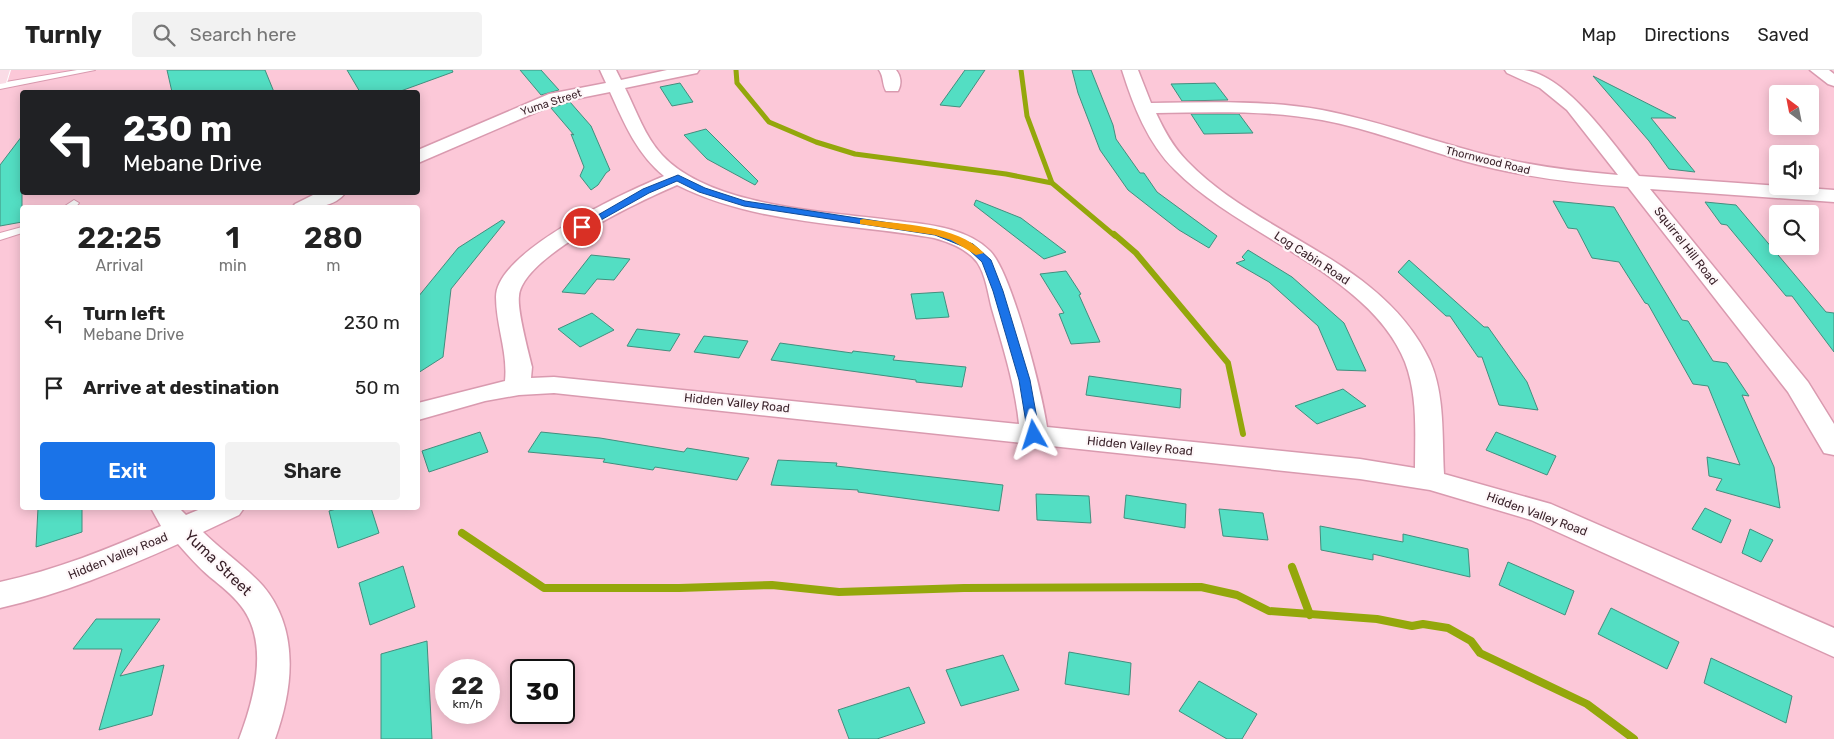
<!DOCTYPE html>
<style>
body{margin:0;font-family:Rubik,sans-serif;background:#f2f2f2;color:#222;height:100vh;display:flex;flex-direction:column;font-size:19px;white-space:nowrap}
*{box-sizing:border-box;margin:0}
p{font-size:16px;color:#767676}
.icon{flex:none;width:28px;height:28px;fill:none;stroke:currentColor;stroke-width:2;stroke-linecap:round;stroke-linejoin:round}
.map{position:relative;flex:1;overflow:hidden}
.panel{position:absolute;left:20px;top:135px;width:400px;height:305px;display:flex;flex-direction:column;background:#fff;border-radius:5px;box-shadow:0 2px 12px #0003}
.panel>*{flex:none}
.banner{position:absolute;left:20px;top:20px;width:400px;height:105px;border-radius:5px;box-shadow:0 2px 12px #0003;background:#202124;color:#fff;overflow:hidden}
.needle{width:32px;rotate:328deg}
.buttons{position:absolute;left:1769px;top:15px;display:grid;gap:10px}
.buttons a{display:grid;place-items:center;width:50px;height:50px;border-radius:5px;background:#fff;box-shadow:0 2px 12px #0003;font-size:25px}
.speed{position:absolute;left:435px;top:589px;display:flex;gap:10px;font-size:25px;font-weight:700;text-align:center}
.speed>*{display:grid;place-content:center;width:65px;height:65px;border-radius:50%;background:#fff;box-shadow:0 2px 12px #0003;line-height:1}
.speed small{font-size:12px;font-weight:400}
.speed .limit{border:2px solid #111;border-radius:8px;background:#fff;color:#111}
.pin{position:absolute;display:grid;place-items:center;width:42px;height:42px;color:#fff;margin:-21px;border:2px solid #fff;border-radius:50%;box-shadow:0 1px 5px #0007}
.me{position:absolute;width:55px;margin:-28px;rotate:354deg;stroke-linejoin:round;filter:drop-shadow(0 0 4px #0008)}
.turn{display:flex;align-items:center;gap:18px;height:105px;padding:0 20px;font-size:22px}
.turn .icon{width:65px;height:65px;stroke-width:2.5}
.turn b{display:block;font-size:35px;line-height:42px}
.eta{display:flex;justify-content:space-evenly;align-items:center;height:85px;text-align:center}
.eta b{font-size:30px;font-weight:600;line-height:35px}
.action{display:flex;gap:10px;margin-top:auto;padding:10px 20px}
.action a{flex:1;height:58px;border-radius:5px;background:#1a73e8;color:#fff;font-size:20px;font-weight:600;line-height:58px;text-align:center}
.action a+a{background:#f2f2f2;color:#222}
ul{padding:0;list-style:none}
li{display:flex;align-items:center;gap:15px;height:65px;padding:0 20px}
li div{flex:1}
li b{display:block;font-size:19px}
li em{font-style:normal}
header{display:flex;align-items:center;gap:30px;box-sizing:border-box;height:70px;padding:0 25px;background:#fff;border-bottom:1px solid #e0e0e0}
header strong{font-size:24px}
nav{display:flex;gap:28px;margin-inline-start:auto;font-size:18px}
.search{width:350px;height:45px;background:#f2f2f2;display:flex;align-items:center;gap:12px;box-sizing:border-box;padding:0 18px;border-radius:5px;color:#767676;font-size:19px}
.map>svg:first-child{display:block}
</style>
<header>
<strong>Turnly</strong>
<div class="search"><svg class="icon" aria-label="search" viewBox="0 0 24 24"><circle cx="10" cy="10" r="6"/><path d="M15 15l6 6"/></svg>Search here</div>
<nav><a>Map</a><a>Directions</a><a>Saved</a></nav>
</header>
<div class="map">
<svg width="1834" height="669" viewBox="0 0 1834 669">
<rect width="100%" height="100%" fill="#fcc8d8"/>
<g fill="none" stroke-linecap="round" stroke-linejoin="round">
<g stroke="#94a70b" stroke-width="5">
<path d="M736 0 737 13 769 52 816 72 855 84 1006 104 1052 113 1115 166"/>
<path d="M1021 0 1027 46 1052 113"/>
</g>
<path stroke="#94a70b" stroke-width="6" d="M1114 164 1136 183 1228 293 1243 364"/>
<g stroke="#94a70b" stroke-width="8">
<path d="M462 463 544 518H679L772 515 839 522 964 518 1201 517 1237 525 1269 541 1377 549 1412 556 1423 554 1448 558 1471 571 1480 583 1587 634 1634 669"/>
<path d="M1292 497 1310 545"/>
</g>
</g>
<g fill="#53dec3" stroke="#438e7e">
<path d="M167 0H265L274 22H172Z"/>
<path d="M347 0H452L453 2 398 22H360Z"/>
<path d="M520 0H541L559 20 541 25Z"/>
<path d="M965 0H985L960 37 940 35Z"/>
<path d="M1072 0H1091L1113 55 1116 69 1140 103H1144L1157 122 1217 166 1209 178 1179 160 1128 120 1100 80 1078 23Z"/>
<path d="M1593 6 1676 48H1651L1695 102 1669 99 1649 71Z"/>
<path d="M680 13 693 32 672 36 660 17Z"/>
<path d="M1215 13 1228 30 1182 31 1171 14Z"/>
<path d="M570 32 591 56 610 100 606 103 598 115 591 120 580 106 584 97 571 64 574 65 551 38Z"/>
<path d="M1191 44H1239L1253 63 1204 64Z"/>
<path d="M706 59 758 111 755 115 707 89 684 65Z"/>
<path d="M22 66V152L0 156V95Z"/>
<path d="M976 130 1021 148 1066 182 1044 189 974 135Z"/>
<path d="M1553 131 1614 137 1682 250 1688 251 1713 291 1727 293 1749 326 1742 325 1774 397 1780 438 1716 420 1722 409 1709 406 1707 387 1740 395 1708 316 1693 314 1648 234 1645 233 1619 192 1592 188 1577 159 1568 158Z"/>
<path d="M1705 132 1736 135 1826 242 1834 243V282L1792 226H1786L1727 155 1721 154Z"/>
<path d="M502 150 505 152 451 219 443 287 418 303V227L458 178Z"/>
<path d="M1248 180 1292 207 1344 253 1366 301 1337 300 1318 256 1269 212 1236 193 1245 190 1242 187Z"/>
<path d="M591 185 630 189 614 210 597 209 585 224 562 222Z"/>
<path d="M1409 190 1484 257H1488L1527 312 1538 340 1499 335 1482 287H1478L1450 246H1446L1398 202Z"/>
<path d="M1066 201 1081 224 1079 225 1100 272 1071 274 1059 244 1064 243 1040 204Z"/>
<path d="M943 222 949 247 916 249 911 224Z"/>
<path d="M592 243 614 260 580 277 558 259Z"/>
<path d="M637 259 680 264 670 281 627 276Z"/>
<path d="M704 266 748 271 739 288 694 282Z"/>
<path d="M780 273 852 283 853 281 895 286 893 290 966 297 962 317 916 312V310L771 290Z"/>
<path d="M1089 306 1181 319 1180 338 1086 325Z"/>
<path d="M1343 319 1366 336 1317 354 1295 336Z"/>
<path d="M480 362 488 382 429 402 422 381Z"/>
<path d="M541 362 600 368 684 382 687 378 749 388 737 410 655 397 653 400 603 392 605 389 528 382Z"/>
<path d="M1496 362 1556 386 1547 405 1486 380Z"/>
<path d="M778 390 837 393 836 396 1003 415 999 441 858 422V420L771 415Z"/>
<path d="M1036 424 1089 426 1091 453 1037 450Z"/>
<path d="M1126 425 1186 434 1185 458 1124 448Z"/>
<path d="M38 438H82V462L36 477Z"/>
<path d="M340 438H371L379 463 338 478 329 441Z"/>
<path d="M1705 438 1731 450 1721 473 1692 459Z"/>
<path d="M1219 439 1263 443 1268 470 1223 466Z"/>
<path d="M1320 456 1403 472V464L1468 479 1470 507 1373 484V490L1321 480Z"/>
<path d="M1750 459 1773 470 1761 492 1742 483Z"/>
<path d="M1508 492 1574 521 1565 545 1499 515Z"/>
<path d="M403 496 415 537 370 555 359 513Z"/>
<path d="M1611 538 1679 572 1667 599 1598 564Z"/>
<path d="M96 549H160L120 606 164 595 152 645 99 660 122 579H73Z"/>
<path d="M427 571 432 669H381V584Z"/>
<path d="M1069 582 1131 593 1129 625 1065 614Z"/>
<path d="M1003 585 1019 620 961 636 946 600Z"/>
<path d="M1711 588 1792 626 1786 653 1704 613Z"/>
<path d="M1199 611 1257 644 1242 669H1227L1179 641Z"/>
<path d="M909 617 925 653 877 669H849L838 640Z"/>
</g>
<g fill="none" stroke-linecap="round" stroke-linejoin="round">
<g stroke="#d99aaf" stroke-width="2">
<g id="lane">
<path d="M77 0H95L0 19V13Z"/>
<path d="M74 130 79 133 75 138H62Z"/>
<path d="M22 157V163L0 170V163Z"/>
</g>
</g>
<g stroke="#d99aaf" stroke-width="3">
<g id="street">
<path d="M600 0H616L621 10 667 0H699L697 3 625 18C636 40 645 67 662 85 712 139 836 142 906 152 935 155 969 160 990 181 1012 203 1042 323 1047 357L1360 389 1415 398C1415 363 1418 326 1405 292 1370 204 1240 166 1175 100 1148 74 1133 35 1122 0H1138L1151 33C1208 32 1265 30 1322 40 1375 50 1426 69 1479 83 1525 95 1571 101 1618 105L1567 40 1540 18 1507 3 1505 0C1511 0 1518 0 1524 0 1567 5 1614 75 1639 106L1834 120V132L1650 119 1808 312 1834 354V385L1824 383 1788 322 1628 117C1572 113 1517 106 1464 91 1416 77 1370 59 1322 50 1267 40 1211 42 1156 43 1164 60 1173 77 1187 91 1260 167 1382 189 1430 291 1445 325 1442 367 1444 404L1551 434 1834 558V587L1531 450 1430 420 1360 409 554 323 519 325 485 331 418 350V333L505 311C508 282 496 256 496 227 496 181 626 122 664 106 637 84 624 53 610 22L560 32 418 93V80L549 24 606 13ZM677 115C757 155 848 153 934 168 949 172 967 179 977 192 986 205 988 224 992 239 1003 277 1015 315 1019 354L554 307 531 308 532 297C528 280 517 240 519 226 522 186 642 130 677 115Z"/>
<path d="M879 0H896C901 6 902 14 898 21H886C882 14 884 7 879 0Z"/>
<path d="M1810 0H1829L1834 4V16L1828 14Z"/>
<path d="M319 122H346C334 139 309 138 292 138L295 134Z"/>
<path d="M151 438H179L186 445 203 438H244L239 445 203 462C222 481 246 497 263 516 300 560 293 619 275 669H239C254 630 270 573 241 536 232 524 221 516 210 507 198 497 188 485 178 474 120 500 62 524 0 538V512C56 500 108 479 161 456Z"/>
</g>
</g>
<g stroke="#fff" stroke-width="2">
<path id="primary" d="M0 0H10L6 13 0 14Z"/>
</g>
<use href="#lane" fill="#fff" fill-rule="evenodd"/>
<use href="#street" fill="#fff" fill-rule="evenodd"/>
<use href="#primary" fill="#fadce6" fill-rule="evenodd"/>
</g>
<path fill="#1a73e8" stroke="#114b97" d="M678 105 705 118 745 131 936 160 973 174 991 190 1003 221 1030 310 1040 365 1038 368 1034 369 1028 365 1019 310 993 221 982 192 967 178 935 165 744 136 699 122 677 111 649 123 585 159 577 157 643 119Z"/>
<path fill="#f59e0b" d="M863 149C901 155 956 154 984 183L976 185 951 170 935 165 860 154V150Z"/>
<g text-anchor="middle" stroke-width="4.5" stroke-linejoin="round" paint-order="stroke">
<g font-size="11" fill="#371f27" stroke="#fef7f9">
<text transform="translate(551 32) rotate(-18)" y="4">Yuma Street</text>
<text transform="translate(1488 90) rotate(14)" y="4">Thornwood Road</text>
</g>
<g font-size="12" fill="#371f27" stroke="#fef7f9">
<text transform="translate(1686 176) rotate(52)" y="4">Squirrel Hill Road</text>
<text transform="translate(1312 188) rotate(33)" y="4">Log Cabin Road</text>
<text transform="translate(737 333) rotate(6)" y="4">Hidden Valley Road</text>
<text transform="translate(1140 376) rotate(6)" y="4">Hidden Valley Road</text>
<text transform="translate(1537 444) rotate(20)" y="4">Hidden Valley Road</text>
<text transform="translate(118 486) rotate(-22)" y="4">Hidden Valley Road</text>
</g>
<g font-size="15" fill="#371f27" stroke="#fef7f9">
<text transform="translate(218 493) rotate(44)" y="5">Yuma Street</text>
</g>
</g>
</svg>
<div class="buttons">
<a><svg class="needle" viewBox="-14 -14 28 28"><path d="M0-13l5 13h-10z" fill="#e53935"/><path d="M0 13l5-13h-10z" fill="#767676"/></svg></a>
<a><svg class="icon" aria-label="sound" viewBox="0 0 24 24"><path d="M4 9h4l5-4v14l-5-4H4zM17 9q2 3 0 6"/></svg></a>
<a><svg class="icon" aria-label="search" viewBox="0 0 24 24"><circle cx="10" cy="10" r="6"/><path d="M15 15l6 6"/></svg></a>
</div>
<div class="speed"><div>22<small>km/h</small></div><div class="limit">30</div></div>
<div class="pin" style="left:582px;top:157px;background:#d93025"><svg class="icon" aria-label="arrive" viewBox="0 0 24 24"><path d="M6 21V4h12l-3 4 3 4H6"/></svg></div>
<svg class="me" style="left:1034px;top:365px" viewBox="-20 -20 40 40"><path d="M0-17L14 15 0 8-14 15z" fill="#1a73e8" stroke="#fff" stroke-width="4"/></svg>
<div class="banner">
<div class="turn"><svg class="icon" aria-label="left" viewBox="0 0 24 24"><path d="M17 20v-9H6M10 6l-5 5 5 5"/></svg><div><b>230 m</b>Mebane Drive</div></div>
</div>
<section class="panel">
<div class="eta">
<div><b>22:25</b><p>Arrival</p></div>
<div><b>1</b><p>min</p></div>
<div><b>280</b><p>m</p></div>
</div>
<ul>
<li><svg class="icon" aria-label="left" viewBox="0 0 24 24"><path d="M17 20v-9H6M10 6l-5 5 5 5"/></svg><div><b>Turn left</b><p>Mebane Drive</p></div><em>230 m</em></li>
<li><svg class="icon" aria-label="arrive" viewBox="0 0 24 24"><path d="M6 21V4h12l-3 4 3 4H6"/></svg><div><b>Arrive at destination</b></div><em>50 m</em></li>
</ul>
<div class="action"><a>Exit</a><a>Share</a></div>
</section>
</div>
